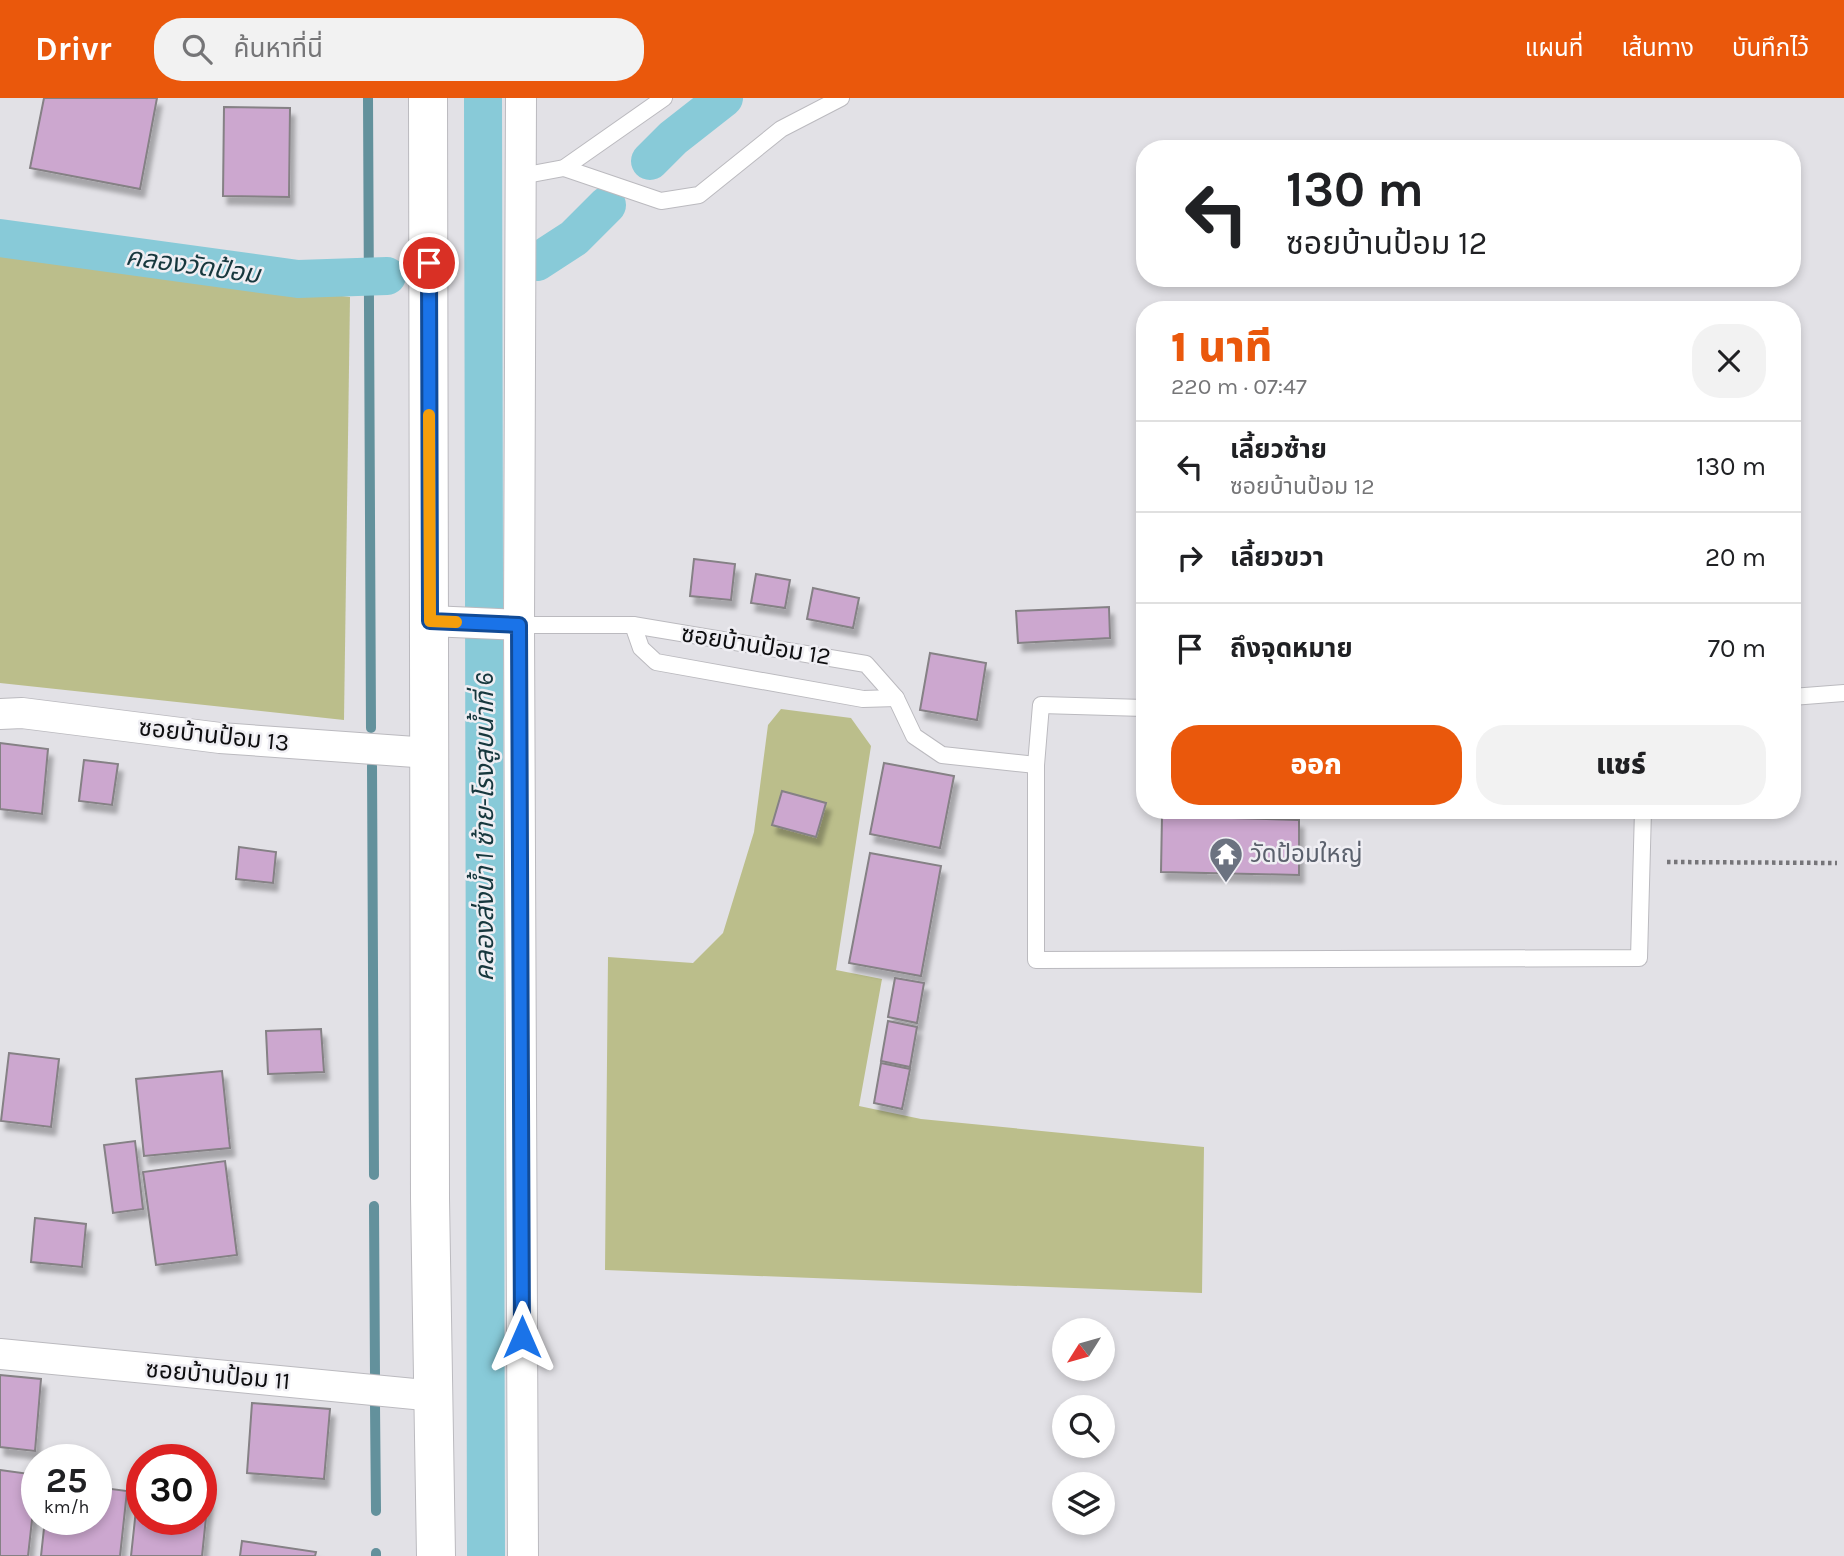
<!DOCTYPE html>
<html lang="th">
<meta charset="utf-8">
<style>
body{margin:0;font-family:Karla,"Noto Sans Thai",sans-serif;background:#f2f2f2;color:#202124;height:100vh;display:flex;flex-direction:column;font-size:26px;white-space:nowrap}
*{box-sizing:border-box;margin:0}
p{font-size:23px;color:#757577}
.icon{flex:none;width:38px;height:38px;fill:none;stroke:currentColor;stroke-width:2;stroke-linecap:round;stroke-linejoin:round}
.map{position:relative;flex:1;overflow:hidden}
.drawer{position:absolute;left:1136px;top:203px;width:665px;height:518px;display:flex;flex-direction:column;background:#fff;border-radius:28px;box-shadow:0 4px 10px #0003}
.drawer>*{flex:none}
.banner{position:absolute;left:1136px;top:42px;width:665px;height:147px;border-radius:28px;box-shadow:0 4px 10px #0003;background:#fff;color:#202124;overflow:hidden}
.needle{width:46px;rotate:233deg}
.buttons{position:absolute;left:1052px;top:1220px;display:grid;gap:14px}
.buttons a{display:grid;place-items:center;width:63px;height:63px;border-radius:50%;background:#fff;box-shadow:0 4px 10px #0003;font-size:35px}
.speed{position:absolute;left:21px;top:1346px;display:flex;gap:14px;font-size:35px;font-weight:700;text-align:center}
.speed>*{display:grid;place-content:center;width:91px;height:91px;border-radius:50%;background:#fff;box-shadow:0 4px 10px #0003;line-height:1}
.speed small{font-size:18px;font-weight:400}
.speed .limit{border:10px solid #d22;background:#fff;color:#111}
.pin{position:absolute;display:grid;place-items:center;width:60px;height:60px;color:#fff;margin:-30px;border:4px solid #fff;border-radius:50%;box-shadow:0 2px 7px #0007}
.me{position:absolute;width:77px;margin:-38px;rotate:0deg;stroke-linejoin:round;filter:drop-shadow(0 0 5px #0008)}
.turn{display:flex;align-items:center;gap:24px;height:147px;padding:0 35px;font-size:32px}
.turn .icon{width:91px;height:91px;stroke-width:2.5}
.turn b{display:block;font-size:49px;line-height:60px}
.round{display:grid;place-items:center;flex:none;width:74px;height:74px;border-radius:28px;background:#f2f2f2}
.headline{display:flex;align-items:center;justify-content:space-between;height:119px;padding:0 35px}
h1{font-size:42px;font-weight:800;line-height:52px;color:#ea580c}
.cta{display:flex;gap:14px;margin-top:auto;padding:14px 35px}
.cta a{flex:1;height:80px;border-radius:28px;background:#ea580c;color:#fff;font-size:28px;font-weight:800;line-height:80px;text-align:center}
.cta a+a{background:#f2f2f2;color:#202124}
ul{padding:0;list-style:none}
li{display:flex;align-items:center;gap:21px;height:91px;padding:0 35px;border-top:2px solid #e0e0e0}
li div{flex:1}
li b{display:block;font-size:26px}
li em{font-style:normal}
header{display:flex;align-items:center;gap:42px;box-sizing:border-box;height:98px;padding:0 35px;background:#ea580c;color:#fff}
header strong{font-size:33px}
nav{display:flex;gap:38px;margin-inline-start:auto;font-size:24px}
.search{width:490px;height:63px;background:#f2f2f2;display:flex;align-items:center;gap:18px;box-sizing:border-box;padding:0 24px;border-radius:28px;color:#757577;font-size:26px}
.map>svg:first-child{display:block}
</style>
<header>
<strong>Drivr</strong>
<div class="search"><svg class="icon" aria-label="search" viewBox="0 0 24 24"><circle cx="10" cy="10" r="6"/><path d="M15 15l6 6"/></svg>ค้นหาที่นี่</div>
<nav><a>แผนที่</a><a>เส้นทาง</a><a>บันทึกไว้</a></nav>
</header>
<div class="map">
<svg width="1844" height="1458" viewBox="0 0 1844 1458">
<defs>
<filter id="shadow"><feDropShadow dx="4.5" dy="8" stdDeviation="2" flood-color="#0004"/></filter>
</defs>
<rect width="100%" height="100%" fill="#e2e1e6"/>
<g fill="#bbbe8b">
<path d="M0 155 350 199 344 622 0 585Z"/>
<path d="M781 611 851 620 871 648 836 872 882 881 859 1008 921 1021 1204 1049 1202 1195 605 1172 608 859 693 865 723 835 754 734 768 627Z"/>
</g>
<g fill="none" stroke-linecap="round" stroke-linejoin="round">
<g stroke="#63919c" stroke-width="10">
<path d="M368 0 371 630"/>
<path d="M372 668 374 1077"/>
<path d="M374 1108 375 1278"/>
<path d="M375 1307 376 1413"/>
<path d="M376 1455V1458"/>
</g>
<g stroke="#88cad8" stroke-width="38">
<path d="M483 0 486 1458"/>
<path d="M650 63 673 40 724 0"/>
<path d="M0 140 298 181 387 178"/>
<path d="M537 164 574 140 607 107"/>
</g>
</g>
<g fill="#cca7cf" stroke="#858185" stroke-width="2" filter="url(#shadow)">
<path d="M44 0H157L140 91 30 70Z"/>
<path d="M224 9 290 10 289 99 223 98Z"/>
<path d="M694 461 735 466 731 502 690 498Z"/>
<path d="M756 476 790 482 785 510 751 505Z"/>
<path d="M813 490 859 500 853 530 807 521Z"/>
<path d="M1109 509 1110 540 1018 545 1016 513Z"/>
<path d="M930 555 986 565 977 622 920 612Z"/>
<path d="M0 645 48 651 42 716 0 711Z"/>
<path d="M84 662 118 666 112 707 79 703Z"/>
<path d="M884 665 954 678 940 750 870 736Z"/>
<path d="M782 693 826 705 816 739 772 727Z"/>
<path d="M1162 718 1299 722V777L1161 774Z"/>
<path d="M239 749 276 754 273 785 236 781Z"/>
<path d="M870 755 941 768 921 878 849 865Z"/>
<path d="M895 880 924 885 917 925 888 919Z"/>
<path d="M888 923 917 929 910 969 881 963Z"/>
<path d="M321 931 324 974 268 976 266 933Z"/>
<path d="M9 955 59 961 51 1029 1 1023Z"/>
<path d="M881 965 910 971 902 1011 874 1005Z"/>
<path d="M222 973 230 1050 144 1058 136 981Z"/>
<path d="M135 1043 143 1111 113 1115 104 1047Z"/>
<path d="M225 1063 237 1157 156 1167 143 1074Z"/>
<path d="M35 1120 86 1126 82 1169 31 1164Z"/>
<path d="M0 1277 41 1281 35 1353 0 1349Z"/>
<path d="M252 1305 330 1311 324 1381 247 1375Z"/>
<path d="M0 1372 37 1377 28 1458H0Z"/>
<path d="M96 1389 127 1393 120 1458H41L45 1421H96Z"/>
<path d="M138 1393H142V1421H201V1400H208L202 1458H131Z"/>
<path d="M242 1443 316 1454 315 1458H240Z"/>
</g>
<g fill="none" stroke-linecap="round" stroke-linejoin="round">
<g stroke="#bbbabf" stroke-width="18">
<g id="service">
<path d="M564 70 661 103 699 97 781 31 841 0"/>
<path d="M521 78 564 70 664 0"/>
<path d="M519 527H633L866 566 896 600 914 638 942 657 1036 667"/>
<path d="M633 527 641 550 656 564 863 601 896 600"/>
<path d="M1792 599 1844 595"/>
<path d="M1144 610 1041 607 1036 667V862L1639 860 1643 712"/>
</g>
</g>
<g stroke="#bbbabf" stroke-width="32">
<g id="minor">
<path d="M521 0 519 527 523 1458"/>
<path d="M430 523 519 527"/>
<path d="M0 616 22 615 220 640 429 655"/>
<path d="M0 1256 435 1298"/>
</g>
</g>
<g stroke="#bbbabf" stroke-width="40">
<path id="secondary" d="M428 0 430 1100 436 1458"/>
</g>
<path stroke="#767579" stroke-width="4.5" stroke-dasharray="3.5 3.5" stroke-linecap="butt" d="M1667 764 1837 765"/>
<use href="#service" stroke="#fff" stroke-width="16"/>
<use href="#minor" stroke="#fff" stroke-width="30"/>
<use href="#secondary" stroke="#fff" stroke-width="38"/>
</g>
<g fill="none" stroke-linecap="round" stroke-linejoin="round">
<g stroke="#114b97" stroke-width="18">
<path id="route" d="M429 165 430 523 519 527 522 1239"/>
</g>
<use href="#route" stroke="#1a73e8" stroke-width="12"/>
<path stroke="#f59e0b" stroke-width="12" d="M429 317 430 523 456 524"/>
</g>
<defs>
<g id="temple-pin" transform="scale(1.75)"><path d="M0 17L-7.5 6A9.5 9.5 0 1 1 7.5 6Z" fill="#6b7280" stroke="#efeef3"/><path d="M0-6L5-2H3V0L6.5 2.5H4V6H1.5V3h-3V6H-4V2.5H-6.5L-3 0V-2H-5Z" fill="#fff"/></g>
</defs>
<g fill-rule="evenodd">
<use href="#temple-pin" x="1226" y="756"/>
</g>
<g text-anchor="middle" stroke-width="5" stroke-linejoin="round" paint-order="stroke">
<g font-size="24" fill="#0d0d0f" stroke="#efeef3">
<text transform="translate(756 547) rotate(9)" y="8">ซอยบ้านป้อม 12</text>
<text transform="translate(214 637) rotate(6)" y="8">ซอยบ้านป้อม 13</text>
<text transform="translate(218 1277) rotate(5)" y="8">ซอยบ้านป้อม 11</text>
</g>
<g font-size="24" fill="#5b616d" stroke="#efeef3" text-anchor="start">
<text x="1250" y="764">วัดป้อมใหญ่</text>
</g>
<g font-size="26" font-style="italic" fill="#16373d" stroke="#efeef3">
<text transform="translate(193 167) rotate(8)" y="9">คลองวัดป้อม</text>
<text transform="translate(484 729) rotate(-90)" y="9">คลองส่งน้ำ 1 ซ้าย-โรงสูบน้ำที่ 6</text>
</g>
</g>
</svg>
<div class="buttons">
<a><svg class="needle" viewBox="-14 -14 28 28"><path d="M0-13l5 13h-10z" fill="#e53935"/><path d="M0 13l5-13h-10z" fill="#757577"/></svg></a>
<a><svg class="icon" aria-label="search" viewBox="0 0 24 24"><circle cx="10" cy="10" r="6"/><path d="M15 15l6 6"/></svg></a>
<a><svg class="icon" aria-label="layers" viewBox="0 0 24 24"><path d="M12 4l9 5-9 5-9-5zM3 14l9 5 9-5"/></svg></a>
</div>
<div class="speed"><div>25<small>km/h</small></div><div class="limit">30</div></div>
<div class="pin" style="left:429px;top:165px;background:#d93025"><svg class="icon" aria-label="arrive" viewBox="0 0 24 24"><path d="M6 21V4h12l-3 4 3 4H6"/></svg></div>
<svg class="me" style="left:522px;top:1239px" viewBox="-20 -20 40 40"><path d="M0-17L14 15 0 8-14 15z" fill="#1a73e8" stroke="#fff" stroke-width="4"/></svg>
<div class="banner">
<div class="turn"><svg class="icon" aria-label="left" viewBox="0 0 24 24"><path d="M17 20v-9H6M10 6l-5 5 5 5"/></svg><div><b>130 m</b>ซอยบ้านป้อม 12</div></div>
</div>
<section class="drawer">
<div class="headline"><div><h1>1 นาที</h1><p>220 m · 07:47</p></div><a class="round"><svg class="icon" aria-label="close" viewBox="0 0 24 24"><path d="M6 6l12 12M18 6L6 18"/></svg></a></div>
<ul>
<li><svg class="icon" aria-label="left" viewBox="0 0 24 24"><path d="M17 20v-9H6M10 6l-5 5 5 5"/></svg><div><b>เลี้ยวซ้าย</b><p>ซอยบ้านป้อม 12</p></div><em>130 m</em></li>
<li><svg class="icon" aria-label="right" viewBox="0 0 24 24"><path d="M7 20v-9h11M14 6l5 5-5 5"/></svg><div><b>เลี้ยวขวา</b></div><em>20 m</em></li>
<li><svg class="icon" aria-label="arrive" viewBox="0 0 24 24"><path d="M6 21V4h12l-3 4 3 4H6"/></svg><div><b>ถึงจุดหมาย</b></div><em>70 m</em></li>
</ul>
<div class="cta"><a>ออก</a><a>แชร์</a></div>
</section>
</div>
